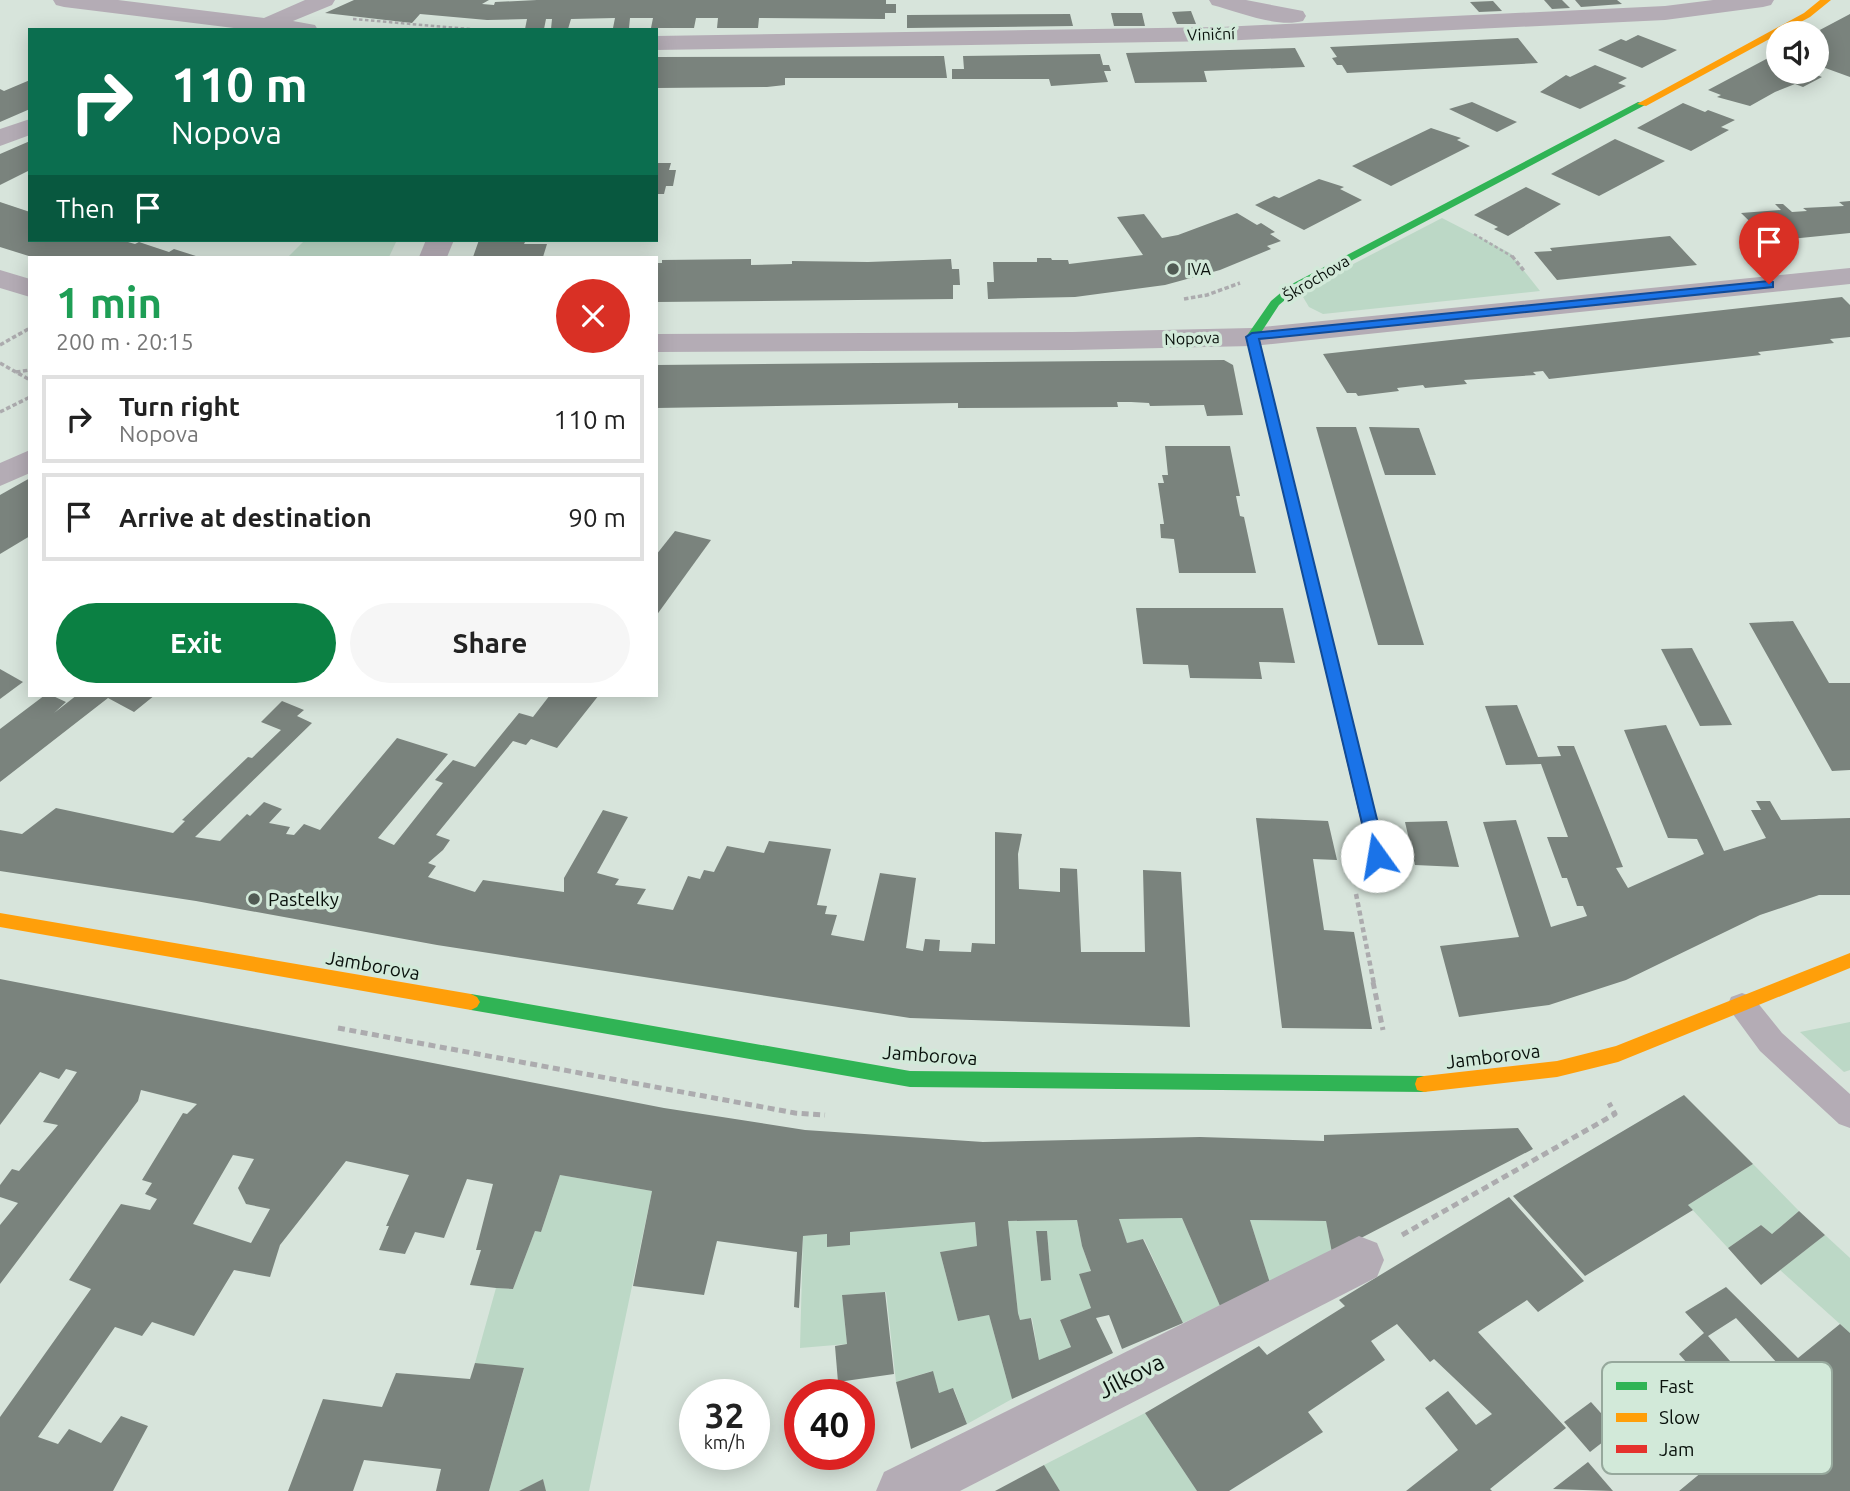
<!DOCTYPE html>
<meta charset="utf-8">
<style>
body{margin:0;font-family:Ubuntu,sans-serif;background:#f6f6f6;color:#222;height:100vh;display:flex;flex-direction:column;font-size:26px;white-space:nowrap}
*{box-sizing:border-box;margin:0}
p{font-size:23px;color:#767676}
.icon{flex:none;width:38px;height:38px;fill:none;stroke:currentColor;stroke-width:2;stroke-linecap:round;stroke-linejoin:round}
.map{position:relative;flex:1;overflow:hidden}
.panel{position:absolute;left:28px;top:256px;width:630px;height:441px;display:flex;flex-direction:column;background:#fff;border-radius:0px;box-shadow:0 4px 18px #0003}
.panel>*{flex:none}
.banner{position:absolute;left:28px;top:28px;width:630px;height:214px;border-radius:0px;box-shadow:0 4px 18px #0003;background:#0b6e4f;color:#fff;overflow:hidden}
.fabs{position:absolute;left:1766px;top:21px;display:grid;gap:14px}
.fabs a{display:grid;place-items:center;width:63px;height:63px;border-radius:50%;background:#fff;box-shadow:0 4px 18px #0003;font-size:35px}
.speed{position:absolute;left:679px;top:1379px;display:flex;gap:14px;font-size:35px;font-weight:700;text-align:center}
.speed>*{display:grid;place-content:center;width:91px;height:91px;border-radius:50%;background:#fff;box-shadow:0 4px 18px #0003;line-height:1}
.speed small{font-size:18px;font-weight:400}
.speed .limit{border:10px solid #d22;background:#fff;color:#111}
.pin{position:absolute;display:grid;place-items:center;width:60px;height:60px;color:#fff;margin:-72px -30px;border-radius:50% 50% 50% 0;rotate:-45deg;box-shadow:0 0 7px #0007}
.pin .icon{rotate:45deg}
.me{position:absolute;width:77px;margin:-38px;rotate:347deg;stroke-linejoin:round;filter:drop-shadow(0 0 5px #0008)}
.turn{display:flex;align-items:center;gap:24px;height:147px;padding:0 28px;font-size:32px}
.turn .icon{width:91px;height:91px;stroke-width:2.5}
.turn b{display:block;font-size:49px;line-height:60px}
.then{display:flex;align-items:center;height:66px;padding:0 28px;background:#0003;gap:14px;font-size:26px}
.round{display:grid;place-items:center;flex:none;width:74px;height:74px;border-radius:37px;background:#f6f6f6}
.head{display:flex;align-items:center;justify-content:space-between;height:119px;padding:0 28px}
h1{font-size:42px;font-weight:700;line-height:52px;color:#1e9e55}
.action{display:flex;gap:14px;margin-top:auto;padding:14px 28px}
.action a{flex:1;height:80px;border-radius:42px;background:#0b8043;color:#fff;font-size:28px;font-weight:700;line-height:80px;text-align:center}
.action a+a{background:#f6f6f6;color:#222}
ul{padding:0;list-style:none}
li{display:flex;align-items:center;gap:21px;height:88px;margin:0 14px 10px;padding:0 14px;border:4px solid #e0e0e0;border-radius:0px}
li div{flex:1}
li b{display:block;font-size:26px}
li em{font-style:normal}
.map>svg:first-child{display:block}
</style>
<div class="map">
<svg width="1850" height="1491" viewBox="0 0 1850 1491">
<rect width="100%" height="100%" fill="#d7e4db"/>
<g fill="#bcd8c6" fill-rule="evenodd">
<path d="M1442 218 1510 253 1540 291 1323 314 1309 307 1303 297 1307 288Z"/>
<path d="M305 240H397L389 257H288Z"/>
<path d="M1850 1022V1070L1844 1072 1800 1032Z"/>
<path d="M1753 1164 1799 1211 1772 1234 1761 1225 1728 1248 1688 1205Z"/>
<path d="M560 1175 652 1191 589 1491H546L543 1479 519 1491H489L524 1369 475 1363 496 1288 513 1289 535 1231 541 1232Z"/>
<path d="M1182 1218 1220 1306 1183 1323 1144 1239 1127 1243 1119 1219Z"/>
<path d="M1077 1220 1082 1246 1091 1271 1080 1274 1091 1308 1060 1320 1071 1347 1039 1360 1032 1318 1020 1320 1018 1313 1008 1221ZM1036 1231H1047L1051 1280 1041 1281Z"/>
<path d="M1250 1220 1326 1221 1332 1253 1270 1283Z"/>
<path d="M975 1222 977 1246 940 1252 958 1321 989 1315 1012 1399 967 1424 954 1389 939 1393 932 1371 896 1382 886 1292 842 1295 847 1344 800 1348 803 1236 827 1234V1246L850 1232Z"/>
<path d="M1825 1235 1850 1258V1333L1780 1270Z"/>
<path d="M1145 1413 1197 1491H1060L1044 1465Z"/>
</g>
<g fill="#7a837d" fill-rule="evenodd">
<path d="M354 0H489L482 4 494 5 495 2 537 0H886V4H896V13H885V19L759 18 758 28H717L718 18H696L694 28H651L653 18H630L629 28H613L615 18 571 19 568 29H551L552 19H546L544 29H525L527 19 487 20 420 14 412 23 325 13Z"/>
<path d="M1544 0H1562L1570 8 1552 9Z"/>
<path d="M1575 0H1617L1622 4 1581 7Z"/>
<path d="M1493 1 1502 11 1479 12 1470 2Z"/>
<path d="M1191 11 1196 24H1177L1172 12Z"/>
<path d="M1111 13H1142L1145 26H1114Z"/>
<path d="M1070 14 1073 26 907 28V15Z"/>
<path d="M1850 14V77L1817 65 1825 61 1816 58V32Z"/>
<path d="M1638 35 1677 50 1642 68 1598 50 1621 39 1626 41Z"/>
<path d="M1518 38 1538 63 1347 73 1342 65H1337L1332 58 1337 57 1330 47Z"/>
<path d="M1295 48 1305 67 1204 71 1207 82 1135 83 1126 53Z"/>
<path d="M1100 54 1103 65H1109L1111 71H1104L1108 82 1051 86 1049 79H952V69H964L963 56Z"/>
<path d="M944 56 947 78H785V85L767 87 656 88V57Z"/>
<path d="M1770 57 1778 60V72H1809L1822 77 1803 87 1795 84 1775 92 1750 106 1717 97 1721 95 1708 90Z"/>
<path d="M1595 65 1627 78 1618 83 1626 86 1580 109 1540 92 1566 75 1570 77Z"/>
<path d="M30 80V109L0 122V89L4 91Z"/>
<path d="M1472 102 1517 122 1497 132 1449 109Z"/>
<path d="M1683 103 1705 112 1708 110 1735 120 1721 127 1729 130 1691 151 1637 128Z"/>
<path d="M1431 128 1461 138 1457 140 1470 146 1391 186 1352 166Z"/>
<path d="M1615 139 1665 161 1599 196 1551 174Z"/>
<path d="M30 141V170L0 185V154Z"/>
<path d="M656 163H671L669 170H676L673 186H666L664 194H656Z"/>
<path d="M1319 179 1344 187 1340 189 1362 200 1304 230 1255 205 1274 196 1279 198Z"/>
<path d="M1526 187 1561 204 1508 236 1494 229 1498 227 1474 215Z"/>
<path d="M1850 201V233L1770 241 1741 213 1781 210 1775 204H1783L1792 212 1807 211 1803 208 1844 206 1839 202Z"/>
<path d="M0 202 30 212V240H121L135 244 139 242 169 252 174 249 199 257H32L0 247Z"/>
<path d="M1237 213 1257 225 1261 223 1275 232 1270 234 1281 241 1267 246 1271 249 1220 270 1165 285 1075 297 988 299 987 282H994L993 262H1037V258H1051L1052 260H1068L1069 264 1143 255 1117 217 1144 214 1162 238 1178 235Z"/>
<path d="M1670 236 1697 265 1557 280 1534 252 1552 251 1550 248Z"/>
<path d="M479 240H526L524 244H547L543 257H473Z"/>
<path d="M751 259V265L792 264V261L868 262 951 259 952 269H959L960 285H953V299L656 302V263H662V260Z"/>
<path d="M1842 297 1850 305V337L1830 339 1834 343 1758 352 1761 355 1549 379 1543 371 1533 372 1536 375 1464 380 1467 384 1425 388 1423 385 1397 388 1399 391 1358 396 1356 393H1347L1323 354Z"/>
<path d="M1224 360 1233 365 1243 415 1207 416 1204 405 1150 406 1149 403 1131 402H1117L1118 407 958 408V403L656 408V365Z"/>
<path d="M1316 427H1356L1424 645H1378Z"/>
<path d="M1369 427 1419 428 1436 475H1385Z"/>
<path d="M1165 446H1230L1240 496H1236L1240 516 1244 517 1256 573H1179L1174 539 1161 538 1160 524H1164L1158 483H1164L1162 475H1168Z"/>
<path d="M30 478V536L0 554V495Z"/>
<path d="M675 531 711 540 656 616V555Z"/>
<path d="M1136 608H1283L1295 663 1259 662 1262 679 1190 678 1188 665 1143 664Z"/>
<path d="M1793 621 1829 683H1850V770L1832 771 1749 623Z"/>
<path d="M1692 648 1732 725 1700 726 1661 649Z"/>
<path d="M0 669 23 682 0 699Z"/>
<path d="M45 695H51L66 702 54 713 77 695H155L134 712 108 698 0 782V729Z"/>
<path d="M550 695H599L557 748 531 739 526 745 513 741 436 835 450 840 443 850 428 863 436 866 428 877 475 892 483 880 564 892V878L603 810 628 817 597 873 619 879 615 885 646 889 637 904 673 910 688 876 700 879 704 870 714 872 727 846 764 853 769 841 831 849 817 905 827 906 825 914 837 915 831 935 864 941 880 873 916 878 906 948 923 951 925 939 940 940 939 951 971 952 972 943 995 944V832L1022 834 1018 854 1019 889 1060 892V868L1077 869 1081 952H1145L1143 870 1181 872 1190 1027 910 1018 437 945 196 901 0 871V830L22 834 56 808 173 833 185 821 182 820 248 757 252 758 281 730 261 722 282 701 304 710 297 716 312 723 195 837 220 841 247 814 250 816 264 802 282 809 269 823 290 827 286 834 294 835 304 824 320 830 397 738 448 754 378 838 394 845 443 783 435 780 453 760 475 767 519 713 533 717Z"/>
<path d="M1517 705 1538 757 1561 756 1557 746H1574L1623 867 1616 868 1628 888 1704 854 1697 839 1668 838 1624 730 1666 725 1724 851 1766 838 1751 810H1761L1756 801H1770L1781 820 1850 818V895H1819L1760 915 1626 980 1549 1005 1459 1017 1440 946 1519 937 1483 822 1516 820 1551 927 1587 916 1583 906H1577L1567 878H1562L1547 837H1568L1541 764 1506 765 1485 706Z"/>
<path d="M1256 818 1328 821 1337 860 1313 859 1324 930 1354 932 1372 1029 1282 1028Z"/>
<path d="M1447 821 1459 867 1415 865 1405 822Z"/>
<path d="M0 979 664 1108 805 1130 983 1142 1200 1137 1324 1141V1135L1518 1128 1533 1149 1332 1253 1326 1221 1250 1220 1270 1283 1220 1306 1182 1218 1119 1219 1127 1243 1143 1239 1183 1323 1122 1349 1109 1315 1096 1318 1113 1353 1012 1399 989 1315 958 1321 940 1252 977 1246 975 1222 850 1232V1245L827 1247V1234L803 1236 799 1308 794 1307 797 1252 717 1241 704 1295 633 1286 652 1191 560 1175 541 1232 535 1231 513 1289 496 1288 470 1285 481 1250H476L493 1184 467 1179 444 1238 415 1232 405 1254 379 1250 389 1226H386L409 1175 346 1161 280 1245 270 1277 234 1270 194 1336 152 1322 142 1336 115 1327 38 1437 58 1444 69 1429 101 1443 121 1416 148 1426 113 1491H0V1417L91 1289 69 1280 121 1204 150 1210 157 1199 145 1194 152 1183 142 1180 183 1113 187 1114 197 1104 141 1090 138 1101 0 1284V1225L18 1203 0 1197V1185L12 1169 19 1171 58 1125 43 1122 77 1072 66 1069 59 1079 40 1072 0 1125ZM233 1155 254 1159 238 1188 246 1204 270 1209 251 1243 193 1224ZM1077 1220 1082 1246 1091 1271 1079 1274 1091 1308 1060 1320 1071 1347 1039 1360 1031 1318 1020 1320 1018 1313 1008 1221Z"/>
<path d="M1684 1095 1753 1164 1688 1205 1693 1210 1585 1276 1513 1196Z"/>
<path d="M1509 1197 1584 1281 1538 1312 1527 1300 1478 1332 1566 1428 1490 1489 1492 1491H1406L1458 1450 1425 1408 1448 1391 1476 1425 1492 1414 1434 1359 1430 1362 1397 1324 1371 1341 1385 1360 1308 1412 1323 1432 1229 1491H1197L1145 1413 1259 1346 1267 1355 1345 1306 1339 1300Z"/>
<path d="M1799 1211 1825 1235 1761 1285 1728 1248 1761 1225 1772 1234Z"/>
<path d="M1036 1231H1047L1051 1280 1041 1281Z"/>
<path d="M1726 1287 1798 1358 1840 1324 1850 1333V1491H1679L1749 1433 1679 1354 1704 1333 1685 1312ZM1736 1318 1778 1364 1772 1369 1795 1391 1774 1411 1708 1336Z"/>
<path d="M885 1292 894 1374 838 1382 835 1346 847 1344 842 1295Z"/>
<path d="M475 1363 524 1368 489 1491H436L441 1469 364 1460 353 1491H288L323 1399 382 1407 396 1373 470 1379Z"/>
<path d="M933 1371 939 1393 953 1388 967 1424 911 1449 896 1382Z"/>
<path d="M1591 1402 1617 1431 1590 1452 1564 1422Z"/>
<path d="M1588 1462 1613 1491 1553 1489Z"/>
<path d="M1044 1465 1060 1491H995Z"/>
<path d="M543 1479 546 1491H519Z"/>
</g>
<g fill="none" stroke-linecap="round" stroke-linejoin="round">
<g stroke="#acabae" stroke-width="2.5" stroke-dasharray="3.5 2.5" stroke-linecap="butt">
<path d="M353 19 481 30"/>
<path d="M1474 234 1513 257"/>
</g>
<g stroke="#acabae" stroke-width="3.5" stroke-dasharray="4.5 2.5" stroke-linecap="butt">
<path d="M1512 256 1525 272"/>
<path d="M1184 299 1207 295 1240 283"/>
<path d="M0 345 30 328"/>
<path d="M0 363 30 380"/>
<path d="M16 372 30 370"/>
<path d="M0 412 30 397"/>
</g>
<path stroke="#acabae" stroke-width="4.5" stroke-dasharray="5 3.5" stroke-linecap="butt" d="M1356 894 1374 984"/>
<g stroke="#acabae" stroke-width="5" stroke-dasharray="7 4.5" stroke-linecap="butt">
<path d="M1373 982 1383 1030"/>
<path d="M338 1028 795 1113 825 1115"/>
<path d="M1402 1235 1615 1114 1609 1103"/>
</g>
<path fill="#b4acb5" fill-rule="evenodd" d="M1742 993 1753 997 1782 1033 1850 1094V1128L1839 1124 1760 1051 1727 1006 1731 997Z"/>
<g fill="#b4acb5" fill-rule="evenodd">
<path d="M53 0H118L264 18 305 0H335L332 5 293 21 315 25 318 30H250L64 7 56 5Z"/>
<path d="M1209 0H1246L1303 11 1306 16 1303 21C1276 28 1239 12 1212 5Z"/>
<path d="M1713 0H1774L1771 5 1763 7 1665 20 1221 41 656 50V36L1221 27 1665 6Z"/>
<path d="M30 119V135L0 146V129Z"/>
<path d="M426 240H454L447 257H419Z"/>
<path d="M1850 268V284L1252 346 1072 350 656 352V334L1072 332 1252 328Z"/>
<path d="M0 270 30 279V297L0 288Z"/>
<path d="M30 450V473L0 486V463Z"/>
<path d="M1359 1236 1377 1243 1384 1260 1377 1277 960 1491H876L884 1472Z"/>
</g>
<g fill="#30b455" fill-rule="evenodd">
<path d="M1638 102 1647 104 1298 289 1279 305 1258 337 1334 648 1332 652H1322L1246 337 1271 301 1290 285Z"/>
<path d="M471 994 910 1071 1424 1076 1431 1078 1433 1084 1431 1090 1424 1092 910 1087 471 1010 465 1007 462 1002 465 997Z"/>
</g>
<g fill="#ff9f0a" fill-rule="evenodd">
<path d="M1820 0H1831L1810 17 1646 106 1637 104 1804 13Z"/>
<path d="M0 913 471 994 477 997 480 1002 477 1007 471 1010 0 927Z"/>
<path d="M1850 953V968L1618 1062 1557 1077 1424 1092 1417 1090 1415 1084 1417 1078 1424 1076 1557 1061 1616 1046Z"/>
</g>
<path fill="#e5322d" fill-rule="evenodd" d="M1327 643 1334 648 1385 856 1383 861H1371L1369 856 1320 648Z"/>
</g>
<path fill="#1a73e8" stroke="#114b97" stroke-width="2" d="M1769 281 1773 282V287L1259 339 1386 856 1383 861H1371L1246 337 1252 333Z"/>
<g fill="#515b54" stroke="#d2e9d9" stroke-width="2.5">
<circle cx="1173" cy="269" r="7"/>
<circle cx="254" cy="899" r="7"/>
</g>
<g text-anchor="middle" stroke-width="7" stroke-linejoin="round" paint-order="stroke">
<g font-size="16" fill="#09110c" stroke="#d2e9d9">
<text transform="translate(1211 34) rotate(-2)" y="6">Viniční</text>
<text transform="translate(1316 278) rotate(-31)" y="6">Škrochova</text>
<text transform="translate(1192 338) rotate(-2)" y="6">Nopova</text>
</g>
<g font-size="16" fill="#09110c" stroke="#d2e9d9" text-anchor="start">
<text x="1187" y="275">IVA</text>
</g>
<g font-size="19" fill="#09110c" stroke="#d2e9d9" text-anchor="start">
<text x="268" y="906">Pastelky</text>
</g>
<g font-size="19" fill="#09110c" stroke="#d2e9d9">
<text transform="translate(373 965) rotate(10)" y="7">Jamborova</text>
<text transform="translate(930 1055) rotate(4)" y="7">Jamborova</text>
<text transform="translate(1493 1056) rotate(-7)" y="7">Jamborova</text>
</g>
<g font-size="23" fill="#09110c" stroke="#d2e9d9">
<text transform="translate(1131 1376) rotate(-27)" y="8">Jílkova</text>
</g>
</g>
<rect x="1602" y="1362" width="230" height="112" rx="10" fill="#d2e9d9" stroke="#96a89c" stroke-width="2"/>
<rect x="1616" y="1382" width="31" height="8" fill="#30b455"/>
<rect x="1616" y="1413" width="31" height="9" fill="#ff9f0a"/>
<rect x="1616" y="1445" width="31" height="8" fill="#e5322d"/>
<g font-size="19" fill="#09110c">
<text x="1659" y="1393">Fast</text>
<text x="1659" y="1424">Slow</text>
<text x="1659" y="1456">Jam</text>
</g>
</svg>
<div class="fabs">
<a><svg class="icon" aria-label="sound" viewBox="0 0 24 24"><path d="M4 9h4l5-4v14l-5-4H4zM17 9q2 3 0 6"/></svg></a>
</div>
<div class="speed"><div>32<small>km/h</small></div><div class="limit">40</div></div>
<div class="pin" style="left:1769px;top:284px;background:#d93025"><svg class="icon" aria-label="arrive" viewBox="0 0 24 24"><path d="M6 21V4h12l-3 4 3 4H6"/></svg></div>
<svg class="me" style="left:1377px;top:856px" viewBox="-20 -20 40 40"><circle r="19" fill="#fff"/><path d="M0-13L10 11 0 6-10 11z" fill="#1a73e8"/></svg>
<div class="banner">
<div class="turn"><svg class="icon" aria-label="right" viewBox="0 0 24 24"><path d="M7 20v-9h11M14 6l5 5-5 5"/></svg><div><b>110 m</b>Nopova</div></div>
<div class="then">Then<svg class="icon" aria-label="arrive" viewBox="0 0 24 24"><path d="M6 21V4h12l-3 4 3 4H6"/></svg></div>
</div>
<section class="panel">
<div class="head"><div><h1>1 min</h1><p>200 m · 20:15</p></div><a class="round" style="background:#d93025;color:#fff"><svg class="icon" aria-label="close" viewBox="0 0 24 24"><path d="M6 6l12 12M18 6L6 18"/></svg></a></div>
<ul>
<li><svg class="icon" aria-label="right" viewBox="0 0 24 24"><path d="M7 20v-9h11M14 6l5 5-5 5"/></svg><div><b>Turn right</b><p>Nopova</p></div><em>110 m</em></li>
<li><svg class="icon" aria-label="arrive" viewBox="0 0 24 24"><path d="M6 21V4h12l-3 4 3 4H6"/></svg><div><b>Arrive at destination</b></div><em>90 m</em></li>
</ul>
<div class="action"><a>Exit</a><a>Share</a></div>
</section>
</div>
